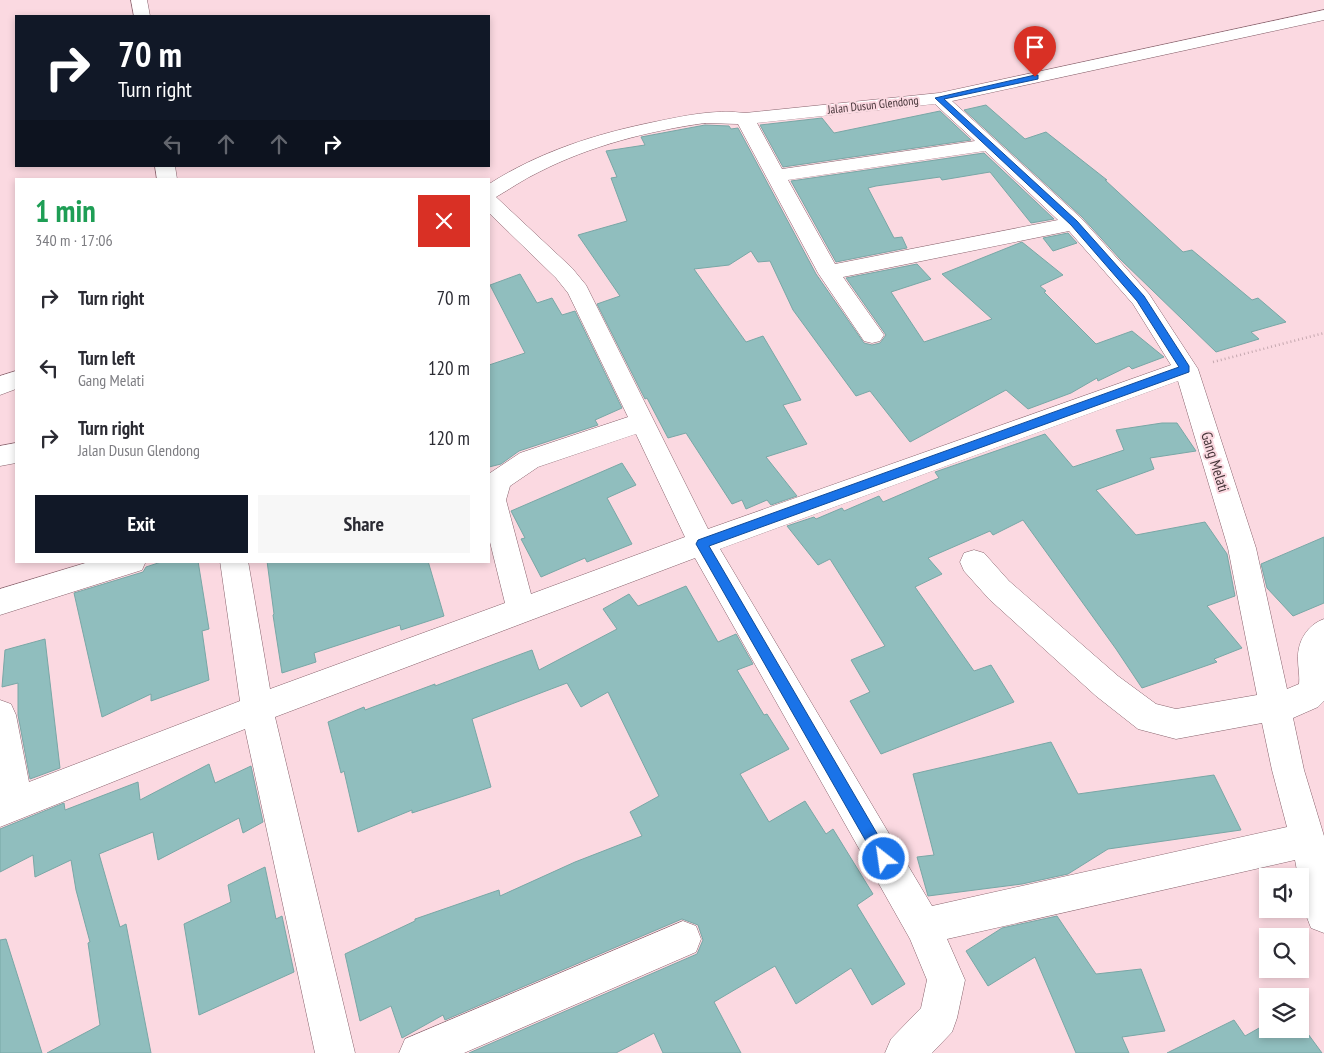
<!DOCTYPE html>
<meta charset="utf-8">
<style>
body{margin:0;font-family:"PT Sans Narrow",sans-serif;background:#f7f7f7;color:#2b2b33;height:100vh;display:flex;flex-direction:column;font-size:19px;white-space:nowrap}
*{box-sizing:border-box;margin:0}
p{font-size:16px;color:#7c7c81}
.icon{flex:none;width:28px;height:28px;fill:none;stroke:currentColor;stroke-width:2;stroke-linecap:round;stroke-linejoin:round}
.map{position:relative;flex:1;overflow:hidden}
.details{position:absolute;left:15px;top:178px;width:475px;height:385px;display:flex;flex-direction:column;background:#fff;border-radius:0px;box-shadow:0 2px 8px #0003}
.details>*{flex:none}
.guide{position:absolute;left:15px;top:15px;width:475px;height:152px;border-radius:0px;box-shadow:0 2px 8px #0003;background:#111827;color:#fff;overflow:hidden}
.controls{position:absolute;left:1259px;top:868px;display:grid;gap:10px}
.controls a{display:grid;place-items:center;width:50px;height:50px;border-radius:0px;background:#fff;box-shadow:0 2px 8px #0003;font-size:25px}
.pin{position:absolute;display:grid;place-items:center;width:42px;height:42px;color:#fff;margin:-51px -21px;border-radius:50% 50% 50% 0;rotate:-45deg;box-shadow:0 0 5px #0007}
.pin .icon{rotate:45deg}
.me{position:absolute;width:55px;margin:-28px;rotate:330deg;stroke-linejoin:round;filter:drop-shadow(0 0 4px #0008)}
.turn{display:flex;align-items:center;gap:18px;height:105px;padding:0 20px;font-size:22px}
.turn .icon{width:65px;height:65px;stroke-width:2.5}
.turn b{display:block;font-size:35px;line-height:42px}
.lanes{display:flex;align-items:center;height:48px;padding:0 20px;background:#0003;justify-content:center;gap:25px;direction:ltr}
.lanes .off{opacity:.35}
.round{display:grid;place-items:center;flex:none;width:52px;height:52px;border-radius:0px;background:#f7f7f7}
.headline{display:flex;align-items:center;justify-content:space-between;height:85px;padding:0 20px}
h1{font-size:30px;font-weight:600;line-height:38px;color:#1e9e55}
.action{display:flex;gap:10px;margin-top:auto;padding:10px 20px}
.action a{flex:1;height:58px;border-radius:0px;background:#111827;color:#fff;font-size:20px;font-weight:600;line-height:58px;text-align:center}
.action a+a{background:#f7f7f7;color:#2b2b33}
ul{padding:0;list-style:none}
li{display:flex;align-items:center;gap:15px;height:70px;padding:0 20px}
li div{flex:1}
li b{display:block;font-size:19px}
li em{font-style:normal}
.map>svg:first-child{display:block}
</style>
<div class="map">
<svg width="1324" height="1053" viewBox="0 0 1324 1053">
<rect width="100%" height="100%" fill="#fbd9e1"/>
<g fill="#90bebe" stroke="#79a7a6">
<path d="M986 105 1025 139 1046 132 1107 180H1105L1183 252 1192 250 1252 300 1258 298 1286 322 1251 332 1259 339 1216 352 1120 259 1082 217 964 110Z"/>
<path d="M940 111 971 140 783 167 760 125 822 118 834 133Z"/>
<path d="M705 125 729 126 731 129 738 128 816 274 864 343 872 345 880 343 886 335 846 278 917 264 931 279 891 292 924 342 992 319 942 274 1022 242 1063 275 1040 286 1046 291 1044 292 1096 344 1132 331 1164 357 1132 369 1129 366 1098 381 1097 378 1071 393 1028 409 1006 390 910 442 870 391 856 396 793 310 770 261 758 262 751 251 729 265 694 269 746 342 763 336 801 400 783 405 807 444 766 457 797 496 771 505 767 500 746 509 742 500 732 504 686 433 668 438 647 398 645 399 597 304 620 296 578 235 627 221 611 178 617 177 606 151 645 145 641 137Z"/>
<path d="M984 153 1054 219 1031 223 990 172 942 180 940 177 876 186 868 188 894 238 902 237 907 248 836 262 791 181Z"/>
<path d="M1068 233 1077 243 1053 251 1043 238Z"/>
<path d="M520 274 537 303 552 298 562 315 575 311 622 408 595 420 598 425 519 451 501 464 489 467V365L525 353 490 285Z"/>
<path d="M1162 423H1177L1196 451 1150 458 1154 469 1096 490 1136 535 1205 522 1227 554 1235 596 1207 606 1242 648 1214 659 1217 662 1142 688 1116 649 1023 520 993 535 990 531 928 558 942 574 915 587 974 671 991 665 1014 702 881 754 850 701 870 692 851 660 885 646 830 559 818 565 787 526 814 517 816 519 842 508 844 511 879 496 883 502 939 478 935 472 1045 434 1073 467 1124 450 1116 430Z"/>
<path d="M622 463 636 485 607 498 632 544 587 562 585 558 541 577 521 539 525 538 511 511Z"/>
<path d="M1324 537V603L1293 616 1267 588 1261 564Z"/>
<path d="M164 561H198L209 629 202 631 209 680 151 701V694L102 717 74 593 143 572 146 567Z"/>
<path d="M267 561H428L444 616 401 630 400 625 314 653 316 662 282 673 273 615 274 614Z"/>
<path d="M686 586 718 642 736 634 753 664 737 670 764 715 767 714 789 749 740 774 769 822 805 801 826 834 833 829 873 894 857 905 905 984 872 1005 851 968 796 1004 775 966 714 1002 741 1053H663L654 1033 616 1053H469L697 954 703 940 698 925 682 919 445 1020 443 1015 402 1038 391 1006 360 1021 345 954 415 921V919L499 890 500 896 575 862 642 836 630 812 659 796 608 692 581 707 567 683 472 719 491 787 412 813V810L358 832 344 771 341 773 328 722 364 707 365 710 435 684V686L532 650 539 670 617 629 603 609 629 594 638 606Z"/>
<path d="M45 639 60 768 30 779 18 715V683L2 687 5 650Z"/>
<path d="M1051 742 1078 794 1214 775 1241 830 1108 849 1068 874 1022 884 928 896 917 857 934 855 913 774Z"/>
<path d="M209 764 215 783 251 766 263 822 243 833 239 818 158 860 153 832 99 854 120 927 126 924 151 1053H47L100 1025 88 943 90 942 76 890 71 860 35 877 33 855 0 872V829L64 803 65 810 138 782 140 800Z"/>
<path d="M265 867 276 919 282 916 294 972 199 1015 184 924 231 902 228 885Z"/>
<path d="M1057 916 1096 974 1141 969 1165 1031 1122 1037 1129 1053H1076L1035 957 988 986 966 951 1002 928Z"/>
<path d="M6 939 42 1053H0V940Z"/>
<path d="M1234 1020 1245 1036 1268 1023V1029H1300V1023L1322 1053H1167Z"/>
</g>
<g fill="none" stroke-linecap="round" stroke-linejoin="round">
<g stroke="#88636d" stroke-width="1">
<g id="street">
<path d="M131 0H147L150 16H134Z"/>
<path d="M1324 10V20L952 101 1081 218 1149 294 1198 369 1256 548 1287 689 1299 684C1300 676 1298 668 1298 660 1297 642 1307 625 1324 619V701L1318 707 1293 718 1304 770 1324 836V933L1311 928 1306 915 1300 876H1298L1295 860 947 939 965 980 957 1018 952 1032 932 1053H885L891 1039 921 1008 927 980 910 939 695 558 275 717 355 1053H315L245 729 0 827V700L11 704 16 715 29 782 240 701 220 561H248L270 689 505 603 489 538 490 473 520 453 628 417 568 293 556 278 489 213V184C539 152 595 134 654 122 684 116 713 109 745 113L939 93ZM935 104 975 141 782 169 757 123ZM705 123 738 124 818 273 864 341 872 343 880 341 884 335 843 277 1069 231 1133 304 1171 365 708 529 586 285 572 268 496 197C510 189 524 179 539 172 590 146 648 131 705 123ZM985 151 1058 220 835 264 788 180ZM1178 381 1228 548 1257 695 1176 709 1156 704 1118 676 1009 581 984 553 974 550 964 553 960 562 964 571 989 599 1096 696 1138 729 1176 739 1262 723 1272 770 1287 827 932 906 720 549ZM636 434 685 537 531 594 506 500 510 486 538 467Z"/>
<path d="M155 166H175L177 179H157Z"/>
<path d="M16 371V389L0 395V376Z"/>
<path d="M16 443V463L0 466V446Z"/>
<path d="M92 561H146L142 570 0 615V589Z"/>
<path d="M683 921 696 926 701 939 696 952 464 1053H399L405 1039Z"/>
</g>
</g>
<path stroke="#c4a7ae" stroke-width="2.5" stroke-dasharray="1 3" stroke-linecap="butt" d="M1213 362 1324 333"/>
<use href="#street" fill="#fff" fill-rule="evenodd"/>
</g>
<path fill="#1a73e8" stroke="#114b97" d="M1035 75H1038V79L944 99 1077 221 1144 296 1189 366V372L709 546 889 854 891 859 889 864 884 867 879 864 696 544 698 540 1179 367 1137 301 1071 225 935 98Z"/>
<g text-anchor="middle" stroke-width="4" stroke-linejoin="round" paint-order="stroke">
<g font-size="12" fill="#47363a" stroke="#fbd9e1">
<text transform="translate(873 105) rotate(-6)" y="4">Jalan Dusun Glendong</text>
</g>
<g font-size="15" fill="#47363a" stroke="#fbd9e1">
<text transform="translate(1215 462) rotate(73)" y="5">Gang Melati</text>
</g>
</g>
</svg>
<div class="controls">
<a><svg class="icon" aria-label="sound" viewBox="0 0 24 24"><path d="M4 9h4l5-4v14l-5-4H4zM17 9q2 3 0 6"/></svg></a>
<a><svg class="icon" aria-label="search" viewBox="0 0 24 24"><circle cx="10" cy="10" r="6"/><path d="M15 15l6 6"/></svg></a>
<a><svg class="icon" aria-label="layers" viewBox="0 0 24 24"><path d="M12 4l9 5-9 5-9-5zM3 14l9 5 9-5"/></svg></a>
</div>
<div class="pin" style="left:1035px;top:77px;background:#d93025"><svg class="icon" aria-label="arrive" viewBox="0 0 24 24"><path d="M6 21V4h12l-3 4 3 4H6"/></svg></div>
<svg class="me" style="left:884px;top:859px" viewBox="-20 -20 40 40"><circle r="17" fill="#1a73e8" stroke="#fff" stroke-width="3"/><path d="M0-11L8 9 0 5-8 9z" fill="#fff"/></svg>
<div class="guide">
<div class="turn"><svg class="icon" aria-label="right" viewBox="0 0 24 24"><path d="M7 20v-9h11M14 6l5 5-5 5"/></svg><div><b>70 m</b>Turn right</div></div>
<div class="lanes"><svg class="icon off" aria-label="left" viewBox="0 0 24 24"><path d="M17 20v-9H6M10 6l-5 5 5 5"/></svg><svg class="icon off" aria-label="ahead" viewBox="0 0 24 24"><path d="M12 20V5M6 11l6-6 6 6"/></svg><svg class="icon off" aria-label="ahead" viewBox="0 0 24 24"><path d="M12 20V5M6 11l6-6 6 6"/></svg><svg class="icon" aria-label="right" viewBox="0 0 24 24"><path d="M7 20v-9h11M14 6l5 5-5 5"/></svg></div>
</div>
<section class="details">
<div class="headline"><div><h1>1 min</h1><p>340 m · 17:06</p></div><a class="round" style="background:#d93025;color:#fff"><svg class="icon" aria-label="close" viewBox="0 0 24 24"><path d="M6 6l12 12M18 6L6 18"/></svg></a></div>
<ul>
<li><svg class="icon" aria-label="right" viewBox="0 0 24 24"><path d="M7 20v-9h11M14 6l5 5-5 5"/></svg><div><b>Turn right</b></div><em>70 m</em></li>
<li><svg class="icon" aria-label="left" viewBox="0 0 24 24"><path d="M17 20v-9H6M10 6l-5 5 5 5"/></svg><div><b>Turn left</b><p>Gang Melati</p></div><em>120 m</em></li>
<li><svg class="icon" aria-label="right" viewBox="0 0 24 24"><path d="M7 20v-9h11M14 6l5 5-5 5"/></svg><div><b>Turn right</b><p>Jalan Dusun Glendong</p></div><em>120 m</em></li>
</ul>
<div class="action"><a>Exit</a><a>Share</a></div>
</section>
</div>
